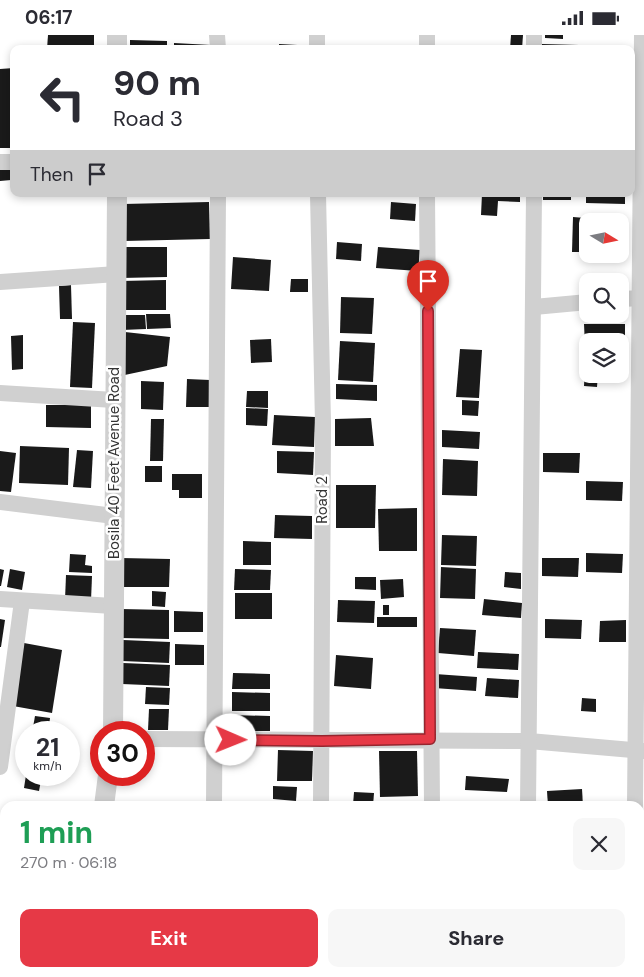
<!DOCTYPE html>
<meta charset="utf-8">
<style>
body{margin:0;font-family:"DM Sans",sans-serif;background:#f7f7f7;color:#2b2b33;height:100vh;display:flex;flex-direction:column;font-size:19px;white-space:nowrap}
*{box-sizing:border-box;margin:0}
p{font-size:16px;color:#7c7c81}
.icon{flex:none;width:28px;height:28px;fill:none;stroke:currentColor;stroke-width:2;stroke-linecap:round;stroke-linejoin:round}
.map{position:relative;flex:1;overflow:hidden}
.side{position:absolute;left:0px;top:766px;width:645px;height:176px;display:flex;flex-direction:column;background:#fff;border-radius:15px 15px 0 0;box-shadow:0 2px 8px #0003}
.side>*{flex:none}
.hud{position:absolute;left:10px;top:10px;width:625px;height:152px;border-radius:10px;box-shadow:0 2px 8px #0003;background:#fff;color:#2b2b33;overflow:hidden}
.needle{width:32px;rotate:100deg}
.controls{position:absolute;left:579px;top:178px;display:grid;gap:10px}
.controls a{display:grid;place-items:center;width:50px;height:50px;border-radius:10px;background:#fff;box-shadow:0 2px 8px #0003;font-size:25px}
.speed{position:absolute;left:15px;top:686px;display:flex;gap:10px;font-size:25px;font-weight:700;text-align:center}
.speed>*{display:grid;place-content:center;width:65px;height:65px;border-radius:50%;background:#fff;box-shadow:0 2px 8px #0003;line-height:1}
.speed small{font-size:12px;font-weight:400}
.speed .limit{border:8px solid #d22;background:#fff;color:#111}
.pin{position:absolute;display:grid;place-items:center;width:42px;height:42px;color:#fff;margin:-51px -21px;border-radius:50% 50% 50% 0;rotate:-45deg;box-shadow:0 0 5px #0007}
.pin .icon{rotate:45deg}
.me{position:absolute;width:55px;margin:-28px;rotate:91deg;stroke-linejoin:round;filter:drop-shadow(0 0 4px #0008)}
.turn{display:flex;align-items:center;gap:18px;height:105px;padding:0 20px;font-size:22px}
.turn .icon{width:65px;height:65px;stroke-width:2.5}
.turn b{display:block;font-size:35px;line-height:42px}
.then{display:flex;align-items:center;height:48px;padding:0 20px;background:#0003;gap:10px;font-size:19px}
.round{display:grid;place-items:center;flex:none;width:52px;height:52px;border-radius:10px;background:#f7f7f7}
.overview{display:flex;align-items:center;justify-content:space-between;height:85px;padding:0 20px}
h1{font-size:30px;font-weight:700;line-height:38px;color:#1e9e55}
.action{display:flex;gap:10px;margin-top:auto;padding:10px 20px}
.action a{flex:1;height:58px;border-radius:10px;background:#e63946;color:#fff;font-size:20px;font-weight:700;line-height:58px;text-align:center}
.action a+a{background:#f7f7f7;color:#2b2b33}
.status{display:flex;justify-content:space-between;align-items:center;height:35px;padding:0 25px;background:#fff;direction:ltr}
.status svg{height:14px;fill:currentColor}
.map>svg:first-child{display:block}
</style>
<div class="status"><b>06:17</b><svg viewBox="0 0 49 12"><path d="M0 12V9h3v3zM5 12V6h3v6zM10 12V3h3v9zM15 12V0h3v12zM26 1h20v11H26zM47 4h2v5h-2z"/></svg></div>
<div class="map">
<svg width="644" height="942" viewBox="0 0 644 942">
<rect width="100%" height="100%" fill="#fff"/>
<g fill="#1a1a1a">
<path d="M48 0H94V14H47Z"/>
<path d="M511 0H523L522 14H510Z"/>
<path d="M545 0H563V4L545 3Z"/>
<path d="M130 5 167 6V14H130Z"/>
<path d="M174 8 211 10V14H174Z"/>
<path d="M279 9 316 11V14H279Z"/>
<path d="M542 9 579 10V14H542Z"/>
<path d="M14 33V113H0V34Z"/>
<path d="M10 131 11 145 0 146V132Z"/>
<path d="M383 159H418V161L383 160Z"/>
<path d="M482 159H520V167L498 166 497 181 481 180Z"/>
<rect x="543" y="159" width="28" height="6"/>
<path d="M586 159H625V169L586 168Z"/>
<path d="M209 167 210 204 124 206 123 169Z"/>
<path d="M391 167 416 169 415 186 390 184Z"/>
<path d="M573 182 585 183 584 217H572Z"/>
<path d="M620 186 627 187 626 202H620Z"/>
<path d="M337 207 362 209 361 226 336 224Z"/>
<path d="M121 212H167V242L121 243Z"/>
<path d="M378 212 420 215 418 236 376 233Z"/>
<path d="M233 222 271 225 269 256 231 254Z"/>
<path d="M291 244H308V257H290Z"/>
<path d="M166 245V275H121V246Z"/>
<path d="M71 250 72 284H60L59 251Z"/>
<path d="M341 262 374 263 372 299 340 298Z"/>
<path d="M146 279H170L171 293 147 294Z"/>
<path d="M121 280H145L146 294 122 295Z"/>
<path d="M73 287 95 288 92 353 70 352Z"/>
<path d="M584 289H625V311H620V306H588V311H585Z"/>
<path d="M125 297 170 302 167 331 120 341Z"/>
<path d="M23 300V334L12 335 11 301Z"/>
<path d="M271 304 272 327 251 328 250 305Z"/>
<path d="M340 306 375 308 373 347 338 345Z"/>
<path d="M460 314 482 315 479 363 456 362Z"/>
<rect x="585" y="314" width="3" height="16"/>
<path d="M585 332H588V339H598L597 352 584 351Z"/>
<path d="M187 344 210 345 209 372H186Z"/>
<path d="M141 346 164 347 163 375 141 374Z"/>
<path d="M336 349 377 350V366L336 364Z"/>
<path d="M247 356H268V373L246 372Z"/>
<path d="M462 365 479 366 478 381 462 380Z"/>
<path d="M46 370H91V393L46 392Z"/>
<path d="M246 373 268 374 267 391 246 390Z"/>
<path d="M274 380 315 382 314 412 272 410Z"/>
<path d="M371 383 374 411H335V384Z"/>
<path d="M151 384H164L163 426H150Z"/>
<path d="M442 395 480 397 479 414 442 412Z"/>
<path d="M20 411 69 413 68 450 19 448Z"/>
<path d="M77 415 93 416 91 453 73 452Z"/>
<path d="M0 416 16 418 11 457 0 456Z"/>
<path d="M277 416 314 417 313 440 277 438Z"/>
<path d="M543 418H580L579 438 543 437Z"/>
<path d="M443 424 478 426 477 461 442 460Z"/>
<rect x="145" y="431" width="17" height="16"/>
<path d="M172 439H202V463H179V455H172Z"/>
<path d="M586 446 623 447 622 466 586 465Z"/>
<path d="M336 450H376L375 493H336Z"/>
<path d="M417 473V516H379L378 474Z"/>
<path d="M275 480 312 481V504L274 503Z"/>
<path d="M442 500 477 501 476 531 441 530Z"/>
<path d="M243 506 271 507V530H243Z"/>
<path d="M586 518 623 519 622 538 586 537Z"/>
<path d="M70 519 86 520 85 530 92 531V538L69 537Z"/>
<path d="M121 523 170 524 169 552H120Z"/>
<path d="M542 523H579L578 542 542 541Z"/>
<path d="M441 532 476 534 475 564 440 563Z"/>
<path d="M0 534 4 535 1 551H0Z"/>
<path d="M10 534 25 537 22 555 7 552Z"/>
<path d="M235 534 271 535 270 555H234Z"/>
<path d="M505 537 521 538V554L504 552Z"/>
<path d="M66 540 92 541 91 566 65 565Z"/>
<path d="M355 542H376V555L355 554Z"/>
<path d="M403 544 404 562 381 564 380 545Z"/>
<path d="M152 556 166 557 165 572 152 571Z"/>
<rect x="235" y="558" width="37" height="26"/>
<path d="M484 564 522 568 521 583 482 580Z"/>
<path d="M338 565 375 566 374 588 337 587Z"/>
<rect x="383" y="570" width="6" height="10"/>
<path d="M121 574 169 575V604L120 603Z"/>
<path d="M174 576 203 577V597H174Z"/>
<rect x="377" y="582" width="40" height="10"/>
<path d="M0 584 5 585 1 612H0Z"/>
<path d="M545 584 582 585 581 604 545 603Z"/>
<path d="M626 585V607H599L600 586Z"/>
<path d="M440 593 476 595 474 621 438 618Z"/>
<path d="M123 605 170 607 169 628 122 626Z"/>
<path d="M24 608 62 615 52 678 13 671Z"/>
<path d="M175 609 204 610V630H175Z"/>
<path d="M478 617 519 619 518 635 477 633Z"/>
<path d="M336 620 373 623 371 654 334 651Z"/>
<path d="M123 628 170 630 169 651 122 649Z"/>
<path d="M233 638 270 639V654H232Z"/>
<path d="M435 639 477 642 476 656 434 653Z"/>
<path d="M487 643 519 645 518 663 485 661Z"/>
<path d="M146 652 170 653 169 670 145 669Z"/>
<path d="M232 657 270 658V676H232Z"/>
<path d="M582 663 596 664V677L581 676Z"/>
<path d="M149 674H169L168 695H148Z"/>
<path d="M232 680 270 681V696H232Z"/>
<path d="M35 681 50 683 48 698H32Z"/>
<path d="M278 715 313 716 312 746H277Z"/>
<path d="M379 716H417L418 761 380 762Z"/>
<path d="M26 740H42L39 756 24 753Z"/>
<path d="M466 741 509 744 507 757 465 755Z"/>
<path d="M273 751 297 752 296 766 273 764Z"/>
<path d="M582 754 583 771H548L547 756Z"/>
<path d="M354 757 374 758 373 771 353 770Z"/>
<path d="M0 808 5 809V834L0 833Z"/>
<path d="M0 861 4 862 1 875H0Z"/>
<path d="M0 892 5 893V913L0 912Z"/>
<path d="M0 920 5 921V931H0Z"/>
<path d="M279 938H311L312 942H280Z"/>
<rect x="542" y="938" width="39" height="4"/>
<path d="M602 938H626L625 940Z"/>
</g>
<g fill="none" stroke-linecap="round" stroke-linejoin="round">
<g stroke="#d0d0d0" stroke-width="16">
<path d="M217 0 218 14"/>
<path d="M317 14V0"/>
<path d="M427 14V0"/>
<path d="M534 14V0"/>
<path d="M0 127H14"/>
<path d="M318 159 323 388 321 771"/>
<path d="M427 159 432 771"/>
<path d="M0 247 117 239"/>
<path d="M620 264 644 263"/>
<path d="M534 272 588 267"/>
<path d="M0 358 114 365"/>
<path d="M0 467 114 481"/>
<path d="M0 564 113 571"/>
<path d="M144 704 529 706 644 716"/>
<path d="M0 732 22 566"/>
<path d="M214 771 218 159"/>
<path d="M528 771 534 159"/>
<path d="M635 771 642 0"/>
<path d="M640 913 644 914"/>
<path d="M216 938 217 942"/>
<path d="M436 938V942"/>
<path d="M321 942V938"/>
<path d="M527 942V938"/>
<path d="M633 942V938"/>
</g>
<g stroke="#d0d0d0" stroke-width="20">
<path d="M117 0V14"/>
<path d="M113 698 117 159"/>
<path d="M104 771 108 740"/>
<path d="M86 942V938"/>
</g>
</g>
<g fill="none" stroke-linecap="round" stroke-linejoin="round">
<g stroke="#96252e" stroke-width="12">
<path id="route" d="M231 705 322 706 430 704 428 276"/>
</g>
<use href="#route" stroke="#e63946" stroke-width="9"/>
</g>
<g text-anchor="middle" stroke-width="5" stroke-linejoin="round" paint-order="stroke">
<g font-size="15" fill="#333" stroke="#fff">
<text transform="translate(114 428) rotate(-90)" y="5">Bosila 40 Feet Avenue Road</text>
<text transform="translate(322 465) rotate(-90)" y="5">Road 2</text>
</g>
</g>
</svg>
<div class="controls">
<a><svg class="needle" viewBox="-14 -14 28 28"><path d="M0-13l5 13h-10z" fill="#e53935"/><path d="M0 13l5-13h-10z" fill="#7c7c81"/></svg></a>
<a><svg class="icon" aria-label="search" viewBox="0 0 24 24"><circle cx="10" cy="10" r="6"/><path d="M15 15l6 6"/></svg></a>
<a><svg class="icon" aria-label="layers" viewBox="0 0 24 24"><path d="M12 4l9 5-9 5-9-5zM3 14l9 5 9-5"/></svg></a>
</div>
<div class="speed"><div>21<small>km/h</small></div><div class="limit">30</div></div>
<div class="pin" style="left:428px;top:276px;background:#d93025"><svg class="icon" aria-label="arrive" viewBox="0 0 24 24"><path d="M6 21V4h12l-3 4 3 4H6"/></svg></div>
<svg class="me" style="left:231px;top:705px" viewBox="-20 -20 40 40"><circle r="19" fill="#fff"/><path d="M0-13L10 11 0 6-10 11z" fill="#e63946"/></svg>
<div class="hud">
<div class="turn"><svg class="icon" aria-label="left" viewBox="0 0 24 24"><path d="M17 20v-9H6M10 6l-5 5 5 5"/></svg><div><b>90 m</b>Road 3</div></div>
<div class="then">Then<svg class="icon" aria-label="arrive" viewBox="0 0 24 24"><path d="M6 21V4h12l-3 4 3 4H6"/></svg></div>
</div>
<section class="side">
<div class="overview"><div><h1>1 min</h1><p>270 m · 06:18</p></div><a class="round"><svg class="icon" aria-label="close" viewBox="0 0 24 24"><path d="M6 6l12 12M18 6L6 18"/></svg></a></div>
<div class="action"><a>Exit</a><a>Share</a></div>
</section>
</div>
